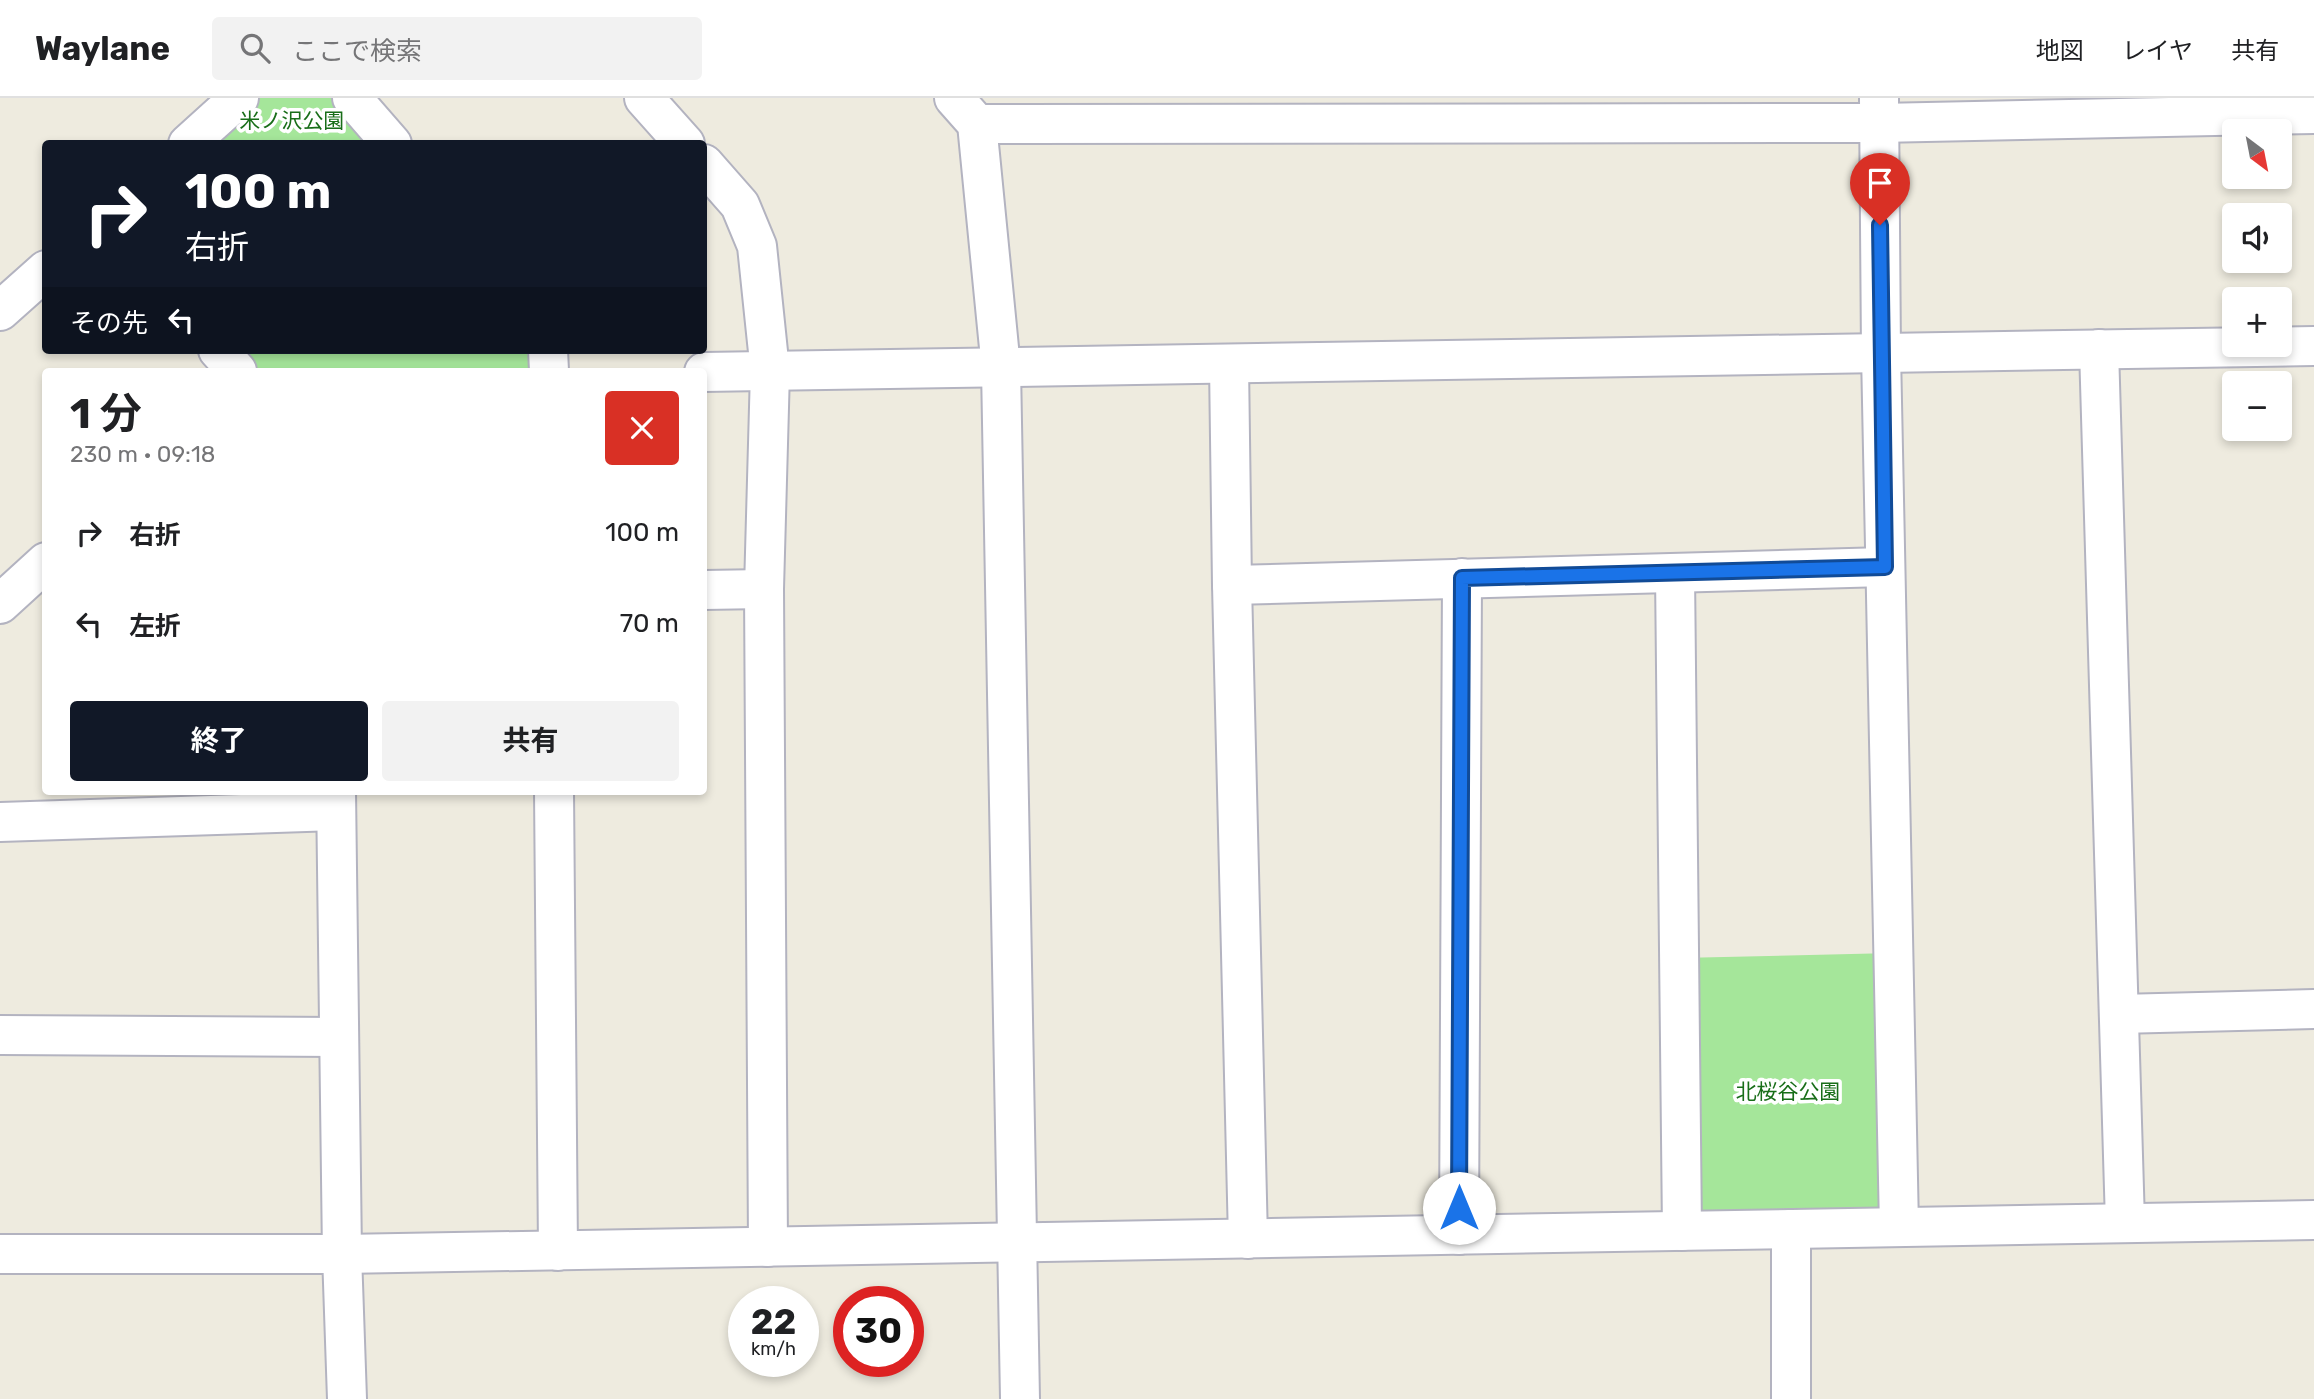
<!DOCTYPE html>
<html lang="ja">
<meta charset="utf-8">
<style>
body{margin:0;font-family:Rubik,"Noto Sans JP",sans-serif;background:#f2f2f2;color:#202124;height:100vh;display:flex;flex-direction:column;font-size:26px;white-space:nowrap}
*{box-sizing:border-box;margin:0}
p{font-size:23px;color:#757577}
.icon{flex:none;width:38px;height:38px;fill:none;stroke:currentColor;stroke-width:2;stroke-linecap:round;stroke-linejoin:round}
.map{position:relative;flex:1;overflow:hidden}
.details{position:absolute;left:42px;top:270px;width:665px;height:427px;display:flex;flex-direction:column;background:#fff;border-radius:7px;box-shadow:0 4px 10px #0003}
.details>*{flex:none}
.banner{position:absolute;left:42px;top:42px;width:665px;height:214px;border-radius:7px;box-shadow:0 4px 10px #0003;background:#111827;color:#fff;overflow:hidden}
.needle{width:46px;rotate:148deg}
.controls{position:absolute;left:2222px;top:21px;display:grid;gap:14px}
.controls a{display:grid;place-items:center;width:70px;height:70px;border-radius:7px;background:#fff;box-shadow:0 4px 10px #0003;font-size:35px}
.speed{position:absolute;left:728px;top:1188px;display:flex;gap:14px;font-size:35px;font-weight:700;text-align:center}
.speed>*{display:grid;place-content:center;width:91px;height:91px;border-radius:50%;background:#fff;box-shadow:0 4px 10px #0003;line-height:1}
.speed small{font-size:18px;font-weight:400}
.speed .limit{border:10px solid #d22;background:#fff;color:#111}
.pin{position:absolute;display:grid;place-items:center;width:60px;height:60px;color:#fff;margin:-72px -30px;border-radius:50% 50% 50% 0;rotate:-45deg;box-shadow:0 0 7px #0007}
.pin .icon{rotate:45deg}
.me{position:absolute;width:77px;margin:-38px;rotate:0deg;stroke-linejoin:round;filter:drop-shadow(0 0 5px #0008)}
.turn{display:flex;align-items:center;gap:24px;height:147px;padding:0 28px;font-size:32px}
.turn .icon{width:91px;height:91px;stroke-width:2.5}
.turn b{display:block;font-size:49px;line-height:60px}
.then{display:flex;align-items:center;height:66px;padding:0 28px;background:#0003;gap:14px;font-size:26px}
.round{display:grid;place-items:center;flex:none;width:74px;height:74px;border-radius:7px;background:#f2f2f2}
.head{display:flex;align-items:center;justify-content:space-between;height:119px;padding:0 28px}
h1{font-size:42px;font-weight:700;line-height:52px}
.cta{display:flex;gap:14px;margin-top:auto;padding:14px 28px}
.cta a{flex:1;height:80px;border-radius:7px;background:#111827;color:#fff;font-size:28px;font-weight:700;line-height:80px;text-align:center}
.cta a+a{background:#f2f2f2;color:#202124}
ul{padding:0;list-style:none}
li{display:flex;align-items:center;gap:21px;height:91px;padding:0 28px}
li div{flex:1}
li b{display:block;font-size:26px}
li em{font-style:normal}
header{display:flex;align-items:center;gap:42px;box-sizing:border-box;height:98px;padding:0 35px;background:#fff;border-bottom:2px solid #e0e0e0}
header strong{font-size:33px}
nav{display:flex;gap:38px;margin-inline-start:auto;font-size:24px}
.search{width:490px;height:63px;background:#f2f2f2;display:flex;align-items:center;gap:18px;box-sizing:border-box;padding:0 24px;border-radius:7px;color:#757577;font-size:26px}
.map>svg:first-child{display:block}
</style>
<header>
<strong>Waylane</strong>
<div class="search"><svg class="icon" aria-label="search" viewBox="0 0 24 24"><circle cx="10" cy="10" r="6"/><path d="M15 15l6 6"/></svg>ここで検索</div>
<nav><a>地図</a><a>レイヤ</a><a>共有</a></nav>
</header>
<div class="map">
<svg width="2314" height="1301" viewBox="0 0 2314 1301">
<rect width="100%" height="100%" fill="#eeebdf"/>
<g fill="#a5e69a">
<path d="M239 0H352L392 46H188Z"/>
<path d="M218 252H548L549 273H237Z"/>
<path d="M1893 855 1899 1129 1682 1133 1679 860Z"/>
</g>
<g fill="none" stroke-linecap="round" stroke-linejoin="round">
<g stroke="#b3b3c0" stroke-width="42">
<g id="minor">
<path d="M352 0 392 46"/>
<path d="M644 0 685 46"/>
<path d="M954 0 977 26 1001 270 1020 1301"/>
<path d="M1879 1 1881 255 1899 1129"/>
<path d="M977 26 1879 25 2314 16"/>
<path d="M188 46 239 0"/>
<path d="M704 66 740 107 757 148 770 273 764 491 768 1149"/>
<path d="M0 213 46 172"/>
<path d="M2099 251 2125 1125"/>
<path d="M218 252 237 273"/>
<path d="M548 252 549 273"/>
<path d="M1229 266 1232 487 1248 1141"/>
<path d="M704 274 2314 248"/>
<path d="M1675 475 1682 1133"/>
<path d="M1232 487 1885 469"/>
<path d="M704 492 764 491"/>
<path d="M0 506 46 464"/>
<path d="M336 693 342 1156 347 1301"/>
<path d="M554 693 558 1153"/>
<path d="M0 724 336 713"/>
<path d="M2119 916 2314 911"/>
<path d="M0 937 339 939"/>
<path d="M1459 1137 1462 480"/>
<path d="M0 1156H342L2314 1122"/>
<path d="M1791 1301V1131"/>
</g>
</g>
<use href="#minor" stroke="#fff" stroke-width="38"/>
</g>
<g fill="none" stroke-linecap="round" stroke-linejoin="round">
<g stroke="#114b97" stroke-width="18">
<path id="route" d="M1459 1110 1462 480 1885 469 1880 127"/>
</g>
<use href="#route" stroke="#1a73e8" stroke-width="12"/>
</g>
<g text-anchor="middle" stroke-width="7" stroke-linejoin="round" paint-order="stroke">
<g font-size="21" fill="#196e19" stroke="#fff">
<text x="292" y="30">米ノ沢公園</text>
<text x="1788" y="1001">北桜谷公園</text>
</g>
</g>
</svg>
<div class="controls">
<a><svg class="needle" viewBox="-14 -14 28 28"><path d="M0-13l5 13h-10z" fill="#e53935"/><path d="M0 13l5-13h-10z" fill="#757577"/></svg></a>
<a><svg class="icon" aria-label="sound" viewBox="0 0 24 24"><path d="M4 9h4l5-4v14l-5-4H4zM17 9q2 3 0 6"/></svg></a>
<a>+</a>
<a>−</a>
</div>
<div class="speed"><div>22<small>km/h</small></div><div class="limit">30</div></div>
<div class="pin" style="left:1880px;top:127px;background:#d93025"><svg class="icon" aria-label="arrive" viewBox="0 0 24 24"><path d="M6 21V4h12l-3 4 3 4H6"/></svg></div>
<svg class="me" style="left:1459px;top:1110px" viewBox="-20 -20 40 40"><circle r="19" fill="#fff"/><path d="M0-13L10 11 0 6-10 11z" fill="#1a73e8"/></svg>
<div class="banner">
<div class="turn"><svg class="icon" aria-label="right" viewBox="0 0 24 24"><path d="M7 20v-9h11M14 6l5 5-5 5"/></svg><div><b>100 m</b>右折</div></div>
<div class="then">その先<svg class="icon" aria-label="left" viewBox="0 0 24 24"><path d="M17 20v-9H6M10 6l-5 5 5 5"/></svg></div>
</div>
<section class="details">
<div class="head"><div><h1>1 分</h1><p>230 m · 09:18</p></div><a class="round" style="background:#d93025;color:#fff"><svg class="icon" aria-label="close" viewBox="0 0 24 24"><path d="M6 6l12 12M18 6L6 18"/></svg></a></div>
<ul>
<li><svg class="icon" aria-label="right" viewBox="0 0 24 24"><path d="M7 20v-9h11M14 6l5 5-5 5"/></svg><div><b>右折</b></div><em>100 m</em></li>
<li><svg class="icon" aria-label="left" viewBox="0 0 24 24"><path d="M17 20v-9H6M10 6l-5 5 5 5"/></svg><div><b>左折</b></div><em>70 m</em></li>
</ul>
<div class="cta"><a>終了</a><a>共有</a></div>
</section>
</div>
